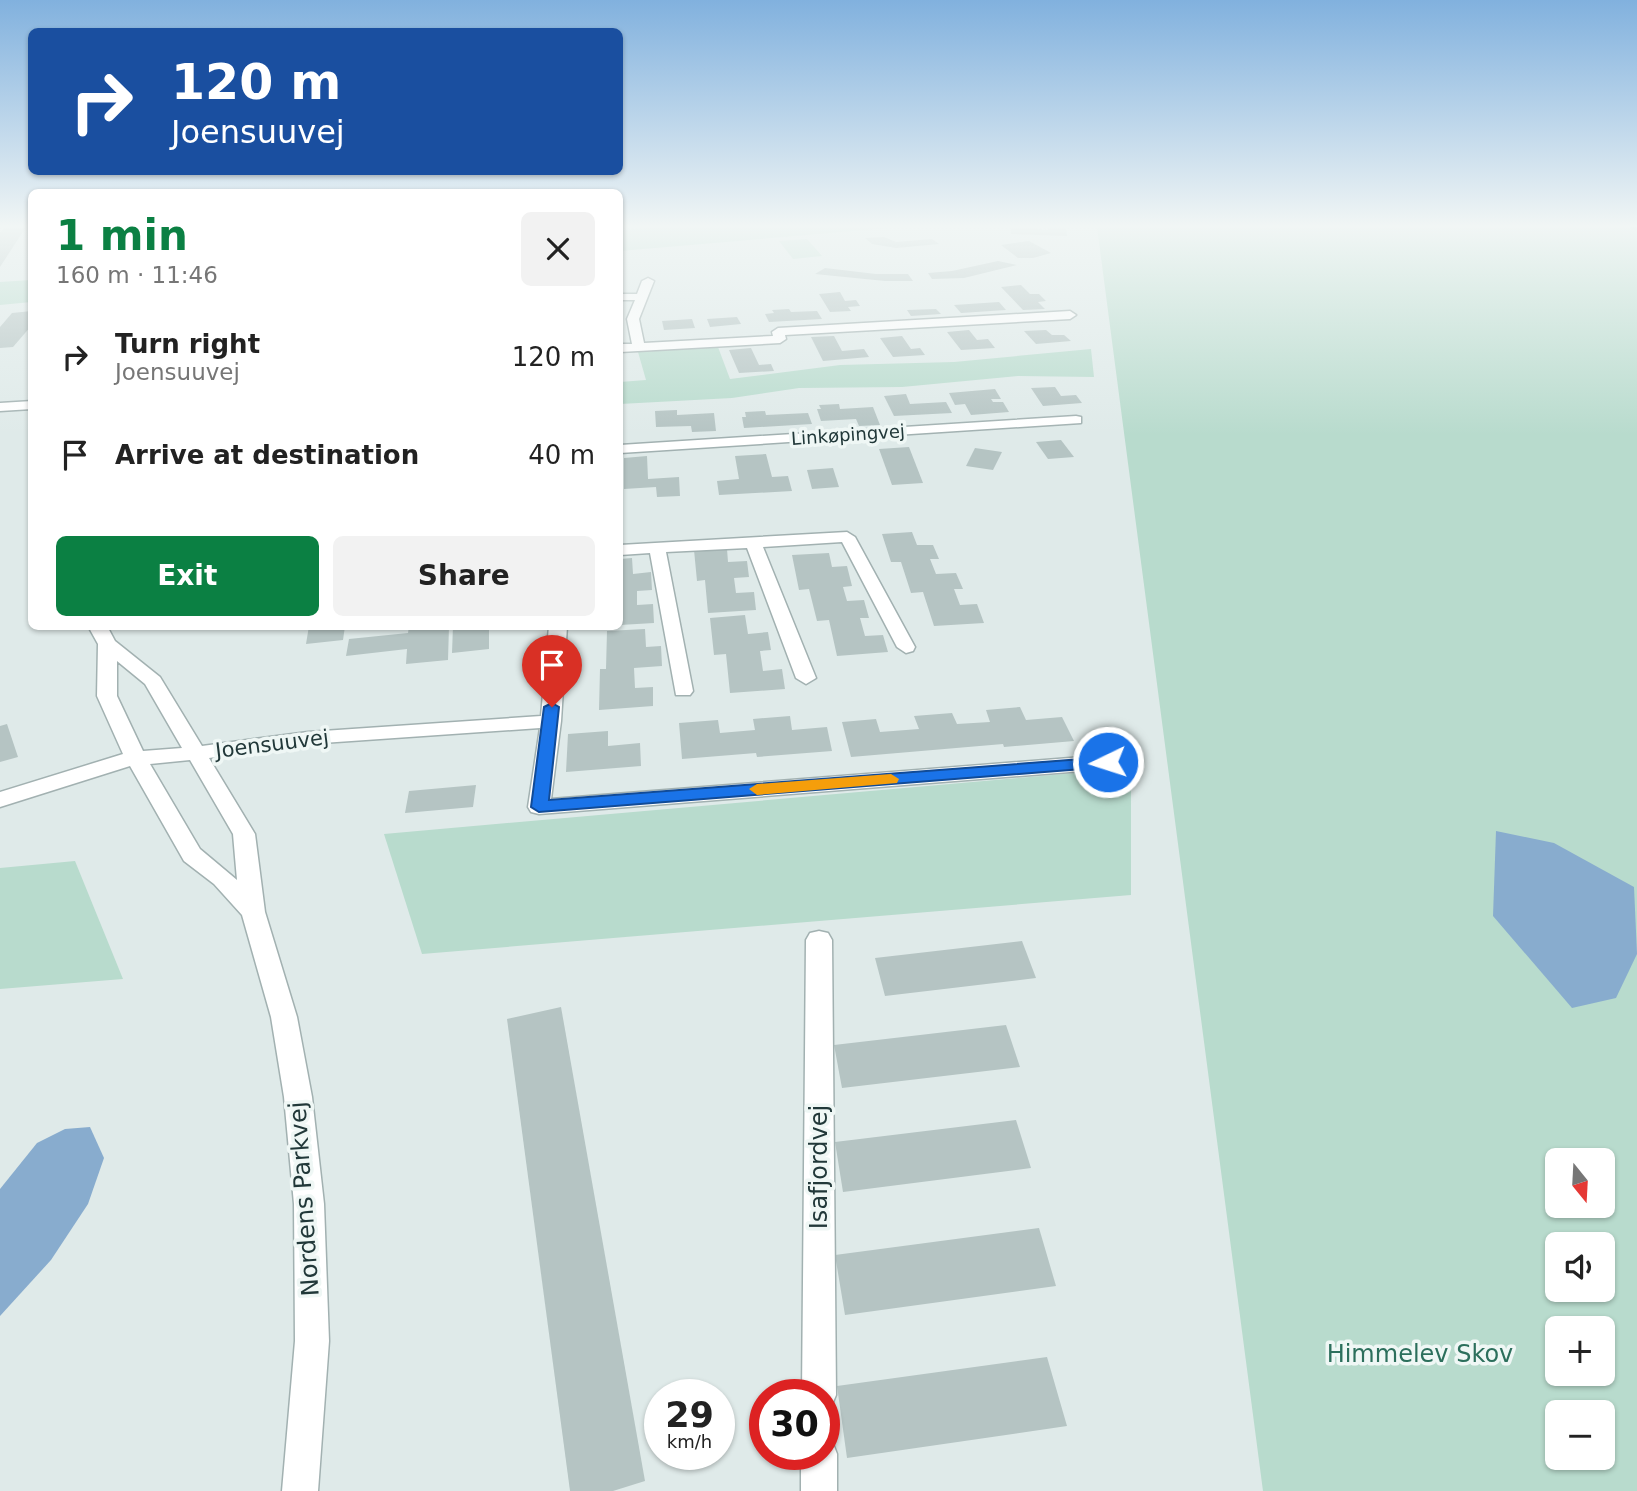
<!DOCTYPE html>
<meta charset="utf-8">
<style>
body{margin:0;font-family:"DejaVu Sans",sans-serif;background:#f2f2f2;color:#222;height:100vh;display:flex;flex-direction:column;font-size:26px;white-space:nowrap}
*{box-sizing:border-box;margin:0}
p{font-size:23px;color:#767676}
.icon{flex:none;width:38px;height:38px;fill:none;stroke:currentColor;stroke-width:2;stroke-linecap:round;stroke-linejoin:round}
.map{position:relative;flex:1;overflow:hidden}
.sheet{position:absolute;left:28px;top:189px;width:595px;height:441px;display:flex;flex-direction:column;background:#fff;border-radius:10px;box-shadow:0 2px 5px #0004}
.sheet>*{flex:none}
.top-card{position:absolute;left:28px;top:28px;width:595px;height:147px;border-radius:10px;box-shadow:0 2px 5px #0004;background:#1a4fa0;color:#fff;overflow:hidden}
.needle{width:46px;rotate:162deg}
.fabs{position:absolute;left:1545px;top:1148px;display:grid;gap:14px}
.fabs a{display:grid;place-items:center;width:70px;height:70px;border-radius:10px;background:#fff;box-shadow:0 2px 5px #0004;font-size:35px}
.speed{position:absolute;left:644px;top:1379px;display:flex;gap:14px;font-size:35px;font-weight:700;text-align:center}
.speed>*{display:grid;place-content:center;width:91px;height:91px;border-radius:50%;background:#fff;box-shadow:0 2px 5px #0004;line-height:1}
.speed small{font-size:18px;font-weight:400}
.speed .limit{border:10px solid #d22;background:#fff;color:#111}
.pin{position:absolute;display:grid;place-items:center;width:60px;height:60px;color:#fff;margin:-72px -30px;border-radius:50% 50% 50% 0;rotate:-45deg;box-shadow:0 0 7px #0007}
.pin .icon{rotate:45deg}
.me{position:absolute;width:77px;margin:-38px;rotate:266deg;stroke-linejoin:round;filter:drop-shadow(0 0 5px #0008)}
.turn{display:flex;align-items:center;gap:24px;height:147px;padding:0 28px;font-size:32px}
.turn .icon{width:91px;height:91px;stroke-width:2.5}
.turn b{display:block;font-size:49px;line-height:60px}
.round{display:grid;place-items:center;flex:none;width:74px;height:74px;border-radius:10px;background:#f2f2f2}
.headline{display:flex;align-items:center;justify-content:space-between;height:119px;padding:0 28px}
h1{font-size:42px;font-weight:600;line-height:52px;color:#0b8043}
.primary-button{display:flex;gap:14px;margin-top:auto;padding:14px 28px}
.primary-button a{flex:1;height:80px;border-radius:10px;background:#0b8043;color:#fff;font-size:28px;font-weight:600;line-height:80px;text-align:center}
.primary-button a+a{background:#f2f2f2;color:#222}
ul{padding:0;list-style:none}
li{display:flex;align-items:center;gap:21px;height:98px;padding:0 28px}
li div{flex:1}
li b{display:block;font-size:26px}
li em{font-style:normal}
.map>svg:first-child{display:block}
</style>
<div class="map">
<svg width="1637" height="1491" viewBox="0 0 1637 1491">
<rect width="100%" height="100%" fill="#dfeae9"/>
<g fill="#b8dbcd" fill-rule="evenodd">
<path d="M665 227H900L620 251V230Z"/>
<path d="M1097 227H1624L1637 232V1491H1263ZM1558 1160H1603V1206H1558ZM1558 1244H1603V1290H1558ZM1558 1328H1603V1374H1558ZM1558 1412H1603V1458H1558Z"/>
<path d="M807 239 822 256 793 259 779 241Z"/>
<path d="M31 280V302L0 305V282Z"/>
<path d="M718 347 730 379 840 365 954 362 1091 349 1094 377 1018 376 902 387 799 388 732 398 620 404V382L646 380 638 352Z"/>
<path d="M1131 768V895L422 954 384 834Z"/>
<path d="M75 861 123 979 0 989V868Z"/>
</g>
<g fill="#88acce">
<path d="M1496 831 1554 843 1634 887 1637 954 1616 998 1572 1008 1493 916Z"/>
<path d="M90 1127 104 1158 88 1204 51 1260 0 1316V1189L37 1143 65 1129Z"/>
</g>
<g fill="#b5c4c3">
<path d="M26 227 0 267V233L3 229Z"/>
<path d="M1035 227 1036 229 1048 230V227H1066L1067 236 1011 234V228Z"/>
<path d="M884 237 896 242 932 239 939 244 896 248 872 244 865 238Z"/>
<path d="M1029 241 1051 253 1033 258H1018L1001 245Z"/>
<path d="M998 261 1017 265 964 278 932 279 928 273 952 271Z"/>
<path d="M825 268 876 274H908L913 281H885L815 274Z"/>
<path d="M1021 285 1030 294H1039L1046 301 1038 302 1045 309 1023 310 1001 287Z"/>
<path d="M840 292 845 301 856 300 860 306 848 307 851 311 830 312 819 294Z"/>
<path d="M999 302 1006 310 961 313 954 305Z"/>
<path d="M789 309 791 312 817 311 822 319 769 322 765 314 774 313 772 310Z"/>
<path d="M936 309 941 314 911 316 907 310Z"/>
<path d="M32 311V325L13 347 0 348V327L12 313Z"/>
<path d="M737 317 741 324 710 327 707 319Z"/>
<path d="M692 319 695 328 664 330 662 321Z"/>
<path d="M969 330 977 340 988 339 995 348 961 350 947 332Z"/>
<path d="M1046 330 1052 335H1064L1071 341 1036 344 1024 331Z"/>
<path d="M834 336 842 351 864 349 869 357 823 361 811 337Z"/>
<path d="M902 336 911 349 920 348 925 355 893 357 880 338Z"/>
<path d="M751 348 759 365 771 364 774 371 739 373 729 350Z"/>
<path d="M1055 387 1061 396 1076 395 1082 403 1043 406 1031 388Z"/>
<path d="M995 389 1001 399H991L993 402H1003L1009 412 971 415 965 404 955 405 949 393Z"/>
<path d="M906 394 910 404 946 402 952 413 894 416 884 396Z"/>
<path d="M839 404 840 409 873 407 880 425 859 426 856 419 821 421 817 409H821L819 405Z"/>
<path d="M677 410V415L714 413 716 431 692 432 691 426 656 427 655 411Z"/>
<path d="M765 411 766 415 808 413 812 424 744 428 742 417H746L745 412Z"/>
<path d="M1061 440 1074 457 1048 459 1036 442Z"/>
<path d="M909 447 923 483 892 485 879 449Z"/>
<path d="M975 448 1002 452 993 470 966 466Z"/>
<path d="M766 454 772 477 788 476 792 491 719 495 717 481 739 479 735 456Z"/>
<path d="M647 456 648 479 679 477 680 496 657 497 656 487 624 489V458Z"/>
<path d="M833 468 839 487 812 489 807 470Z"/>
<path d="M912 532 917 545H933L939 559H930L936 574 956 573 963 589H954L960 605 977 604 984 623 934 626 923 592 911 593 901 562H891L882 534Z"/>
<path d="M727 549 728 562 747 561 749 577 734 578 736 593 754 592 756 610 708 613 705 580 697 581 694 550Z"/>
<path d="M829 553 832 567 847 566 852 586 843 587 847 601 864 600 869 618H860L865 636 883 635 888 652 837 656 829 620 817 621 809 589 799 590 792 555Z"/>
<path d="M632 558 633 574 651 572 652 590 637 591V605L653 604 654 623 620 625V559Z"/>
<path d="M745 615 748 634 768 632 771 650 760 651 763 671 782 669 785 689 730 693 726 654 714 655 710 618Z"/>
<path d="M309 626H345L343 640 306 644Z"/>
<path d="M409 626H449L448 660 406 664 407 649 346 656 349 639 408 633Z"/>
<path d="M453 626H489V649L452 653Z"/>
<path d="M645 629 646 647 661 646 662 666 634 668 635 688 653 687V706L599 710 600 669H606L607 631Z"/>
<path d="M1020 707 1026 720 1062 717 1074 741 1004 747 1003 744 851 757 842 722 876 719 880 732 919 729 914 716 952 713 957 724 990 722 986 710Z"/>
<path d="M790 716 792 730 827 727 832 751 757 757 756 753 682 759 679 723 718 720 720 733 755 730 753 719Z"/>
<path d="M7 724 18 757 0 762V726Z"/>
<path d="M608 731V746L640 743 641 766 566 772 568 734Z"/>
<path d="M476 785 473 807 405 813 409 791Z"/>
<path d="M1022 941 1036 978 885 996 875 958Z"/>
<path d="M561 1007 645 1481 613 1491H570L507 1019Z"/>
<path d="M1006 1025 1020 1067 842 1088 834 1045Z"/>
<path d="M1016 1120 1031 1168 843 1192 835 1142Z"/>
<path d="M1039 1228 1056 1286 845 1315 835 1255Z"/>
<path d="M1047 1357 1067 1426 847 1458 837 1386Z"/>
</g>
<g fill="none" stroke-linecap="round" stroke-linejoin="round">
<g stroke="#a2b1b1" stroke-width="3">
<g id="minor">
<path d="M648 278 654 281 639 319 644 343 773 336 772 332 778 328 1070 311 1076 315 1070 319 785 335 786 339 780 343 620 352V344H632L627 319 635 300H620V294H637L642 281Z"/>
<path d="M32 401V409L0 411V403Z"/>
<path d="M1076 416 1081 417V423L620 453V445Z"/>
<path d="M847 532 855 537 915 647 913 651 906 653 897 647 842 542 763 547 816 678 806 684 796 678 747 548 666 552 693 691 690 695H676L650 553 620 555V545Z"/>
<path d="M88 626H107L115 641 160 677 202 746 308 732 541 716 549 626H567L561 721 551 799 1108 755 1116 757 1119 762 1116 767 1108 769 539 814 531 812 528 807 540 728 308 744 209 758 255 834 265 912 297 1017 312 1097 324 1204 329 1341 318 1491H282L295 1341 294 1204 284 1097 271 1017 242 915 214 884 184 861 130 766 0 807V792L123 754 97 696 98 644ZM117 661 145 684 182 748 143 751 117 696ZM190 760 233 834 237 880 200 849 150 764Z"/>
<path d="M819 931 828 933 832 940 836 1395 831 1407 824 1410V1395H802L806 940 810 933Z"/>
<path d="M824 1438 832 1441 837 1454V1491H801V1454H824Z"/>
</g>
</g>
<g stroke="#c1c7c8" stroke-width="3">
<path id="major" d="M1630 227H1637V230L1632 229Z"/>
</g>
<use href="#minor" fill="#fff" fill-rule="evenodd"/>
<use href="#major" fill="#649a9f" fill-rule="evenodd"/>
</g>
<linearGradient id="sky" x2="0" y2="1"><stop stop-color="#81b1de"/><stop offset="0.52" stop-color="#f1f6f5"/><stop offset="1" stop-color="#f1f6f5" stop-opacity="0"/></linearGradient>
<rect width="1637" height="435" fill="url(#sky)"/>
<path fill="#1a73e8" stroke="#114b97" stroke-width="2" d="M552 703 559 707 549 800 1108 757 1116 762 1108 767 539 812 531 807 544 707Z"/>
<path fill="#f59e0b" d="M891 774 899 779 897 783 757 795 749 789 757 784Z"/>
<g text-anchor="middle" stroke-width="7" stroke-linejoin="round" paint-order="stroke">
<g font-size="18" fill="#213839" stroke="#eff7f5">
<text transform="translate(848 435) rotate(-4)" y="6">Linkøpingvej</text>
</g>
<g font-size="21" fill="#213839" stroke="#eff7f5">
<text transform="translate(272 744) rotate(-7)" y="7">Joensuuvej</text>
</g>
<g font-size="24" fill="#213839" stroke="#eff7f5">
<text transform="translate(819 1167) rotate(-90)" y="8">Isafjordvej</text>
<text transform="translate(304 1199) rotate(-94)" y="8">Nordens Parkvej</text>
</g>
<g font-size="24" fill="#2c6f5c" stroke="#eff7f5">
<text x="1420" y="1362">Himmelev Skov</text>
</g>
</g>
</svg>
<div class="fabs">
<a><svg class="needle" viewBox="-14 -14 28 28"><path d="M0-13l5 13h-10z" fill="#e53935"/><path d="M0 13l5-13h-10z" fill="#767676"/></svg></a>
<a><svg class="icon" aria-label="sound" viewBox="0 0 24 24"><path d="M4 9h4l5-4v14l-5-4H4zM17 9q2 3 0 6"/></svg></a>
<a>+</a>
<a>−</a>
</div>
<div class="speed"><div>29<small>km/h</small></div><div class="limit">30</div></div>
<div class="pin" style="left:552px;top:707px;background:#d93025"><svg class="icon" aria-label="arrive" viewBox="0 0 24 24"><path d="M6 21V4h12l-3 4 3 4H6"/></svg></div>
<svg class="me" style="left:1108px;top:762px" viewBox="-20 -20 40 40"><circle r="17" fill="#1a73e8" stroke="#fff" stroke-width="3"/><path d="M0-11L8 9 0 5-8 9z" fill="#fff"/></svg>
<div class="top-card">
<div class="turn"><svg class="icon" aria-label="right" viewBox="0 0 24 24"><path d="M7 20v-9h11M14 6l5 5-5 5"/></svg><div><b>120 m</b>Joensuuvej</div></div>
</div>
<section class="sheet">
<div class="headline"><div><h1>1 min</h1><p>160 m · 11:46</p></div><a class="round"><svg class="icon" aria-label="close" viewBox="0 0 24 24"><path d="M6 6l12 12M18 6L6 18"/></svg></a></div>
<ul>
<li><svg class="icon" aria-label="right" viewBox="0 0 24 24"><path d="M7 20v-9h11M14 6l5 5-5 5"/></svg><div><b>Turn right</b><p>Joensuuvej</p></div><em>120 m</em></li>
<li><svg class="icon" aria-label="arrive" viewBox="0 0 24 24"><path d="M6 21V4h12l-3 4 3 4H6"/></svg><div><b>Arrive at destination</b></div><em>40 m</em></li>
</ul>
<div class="primary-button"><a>Exit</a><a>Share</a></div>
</section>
</div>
